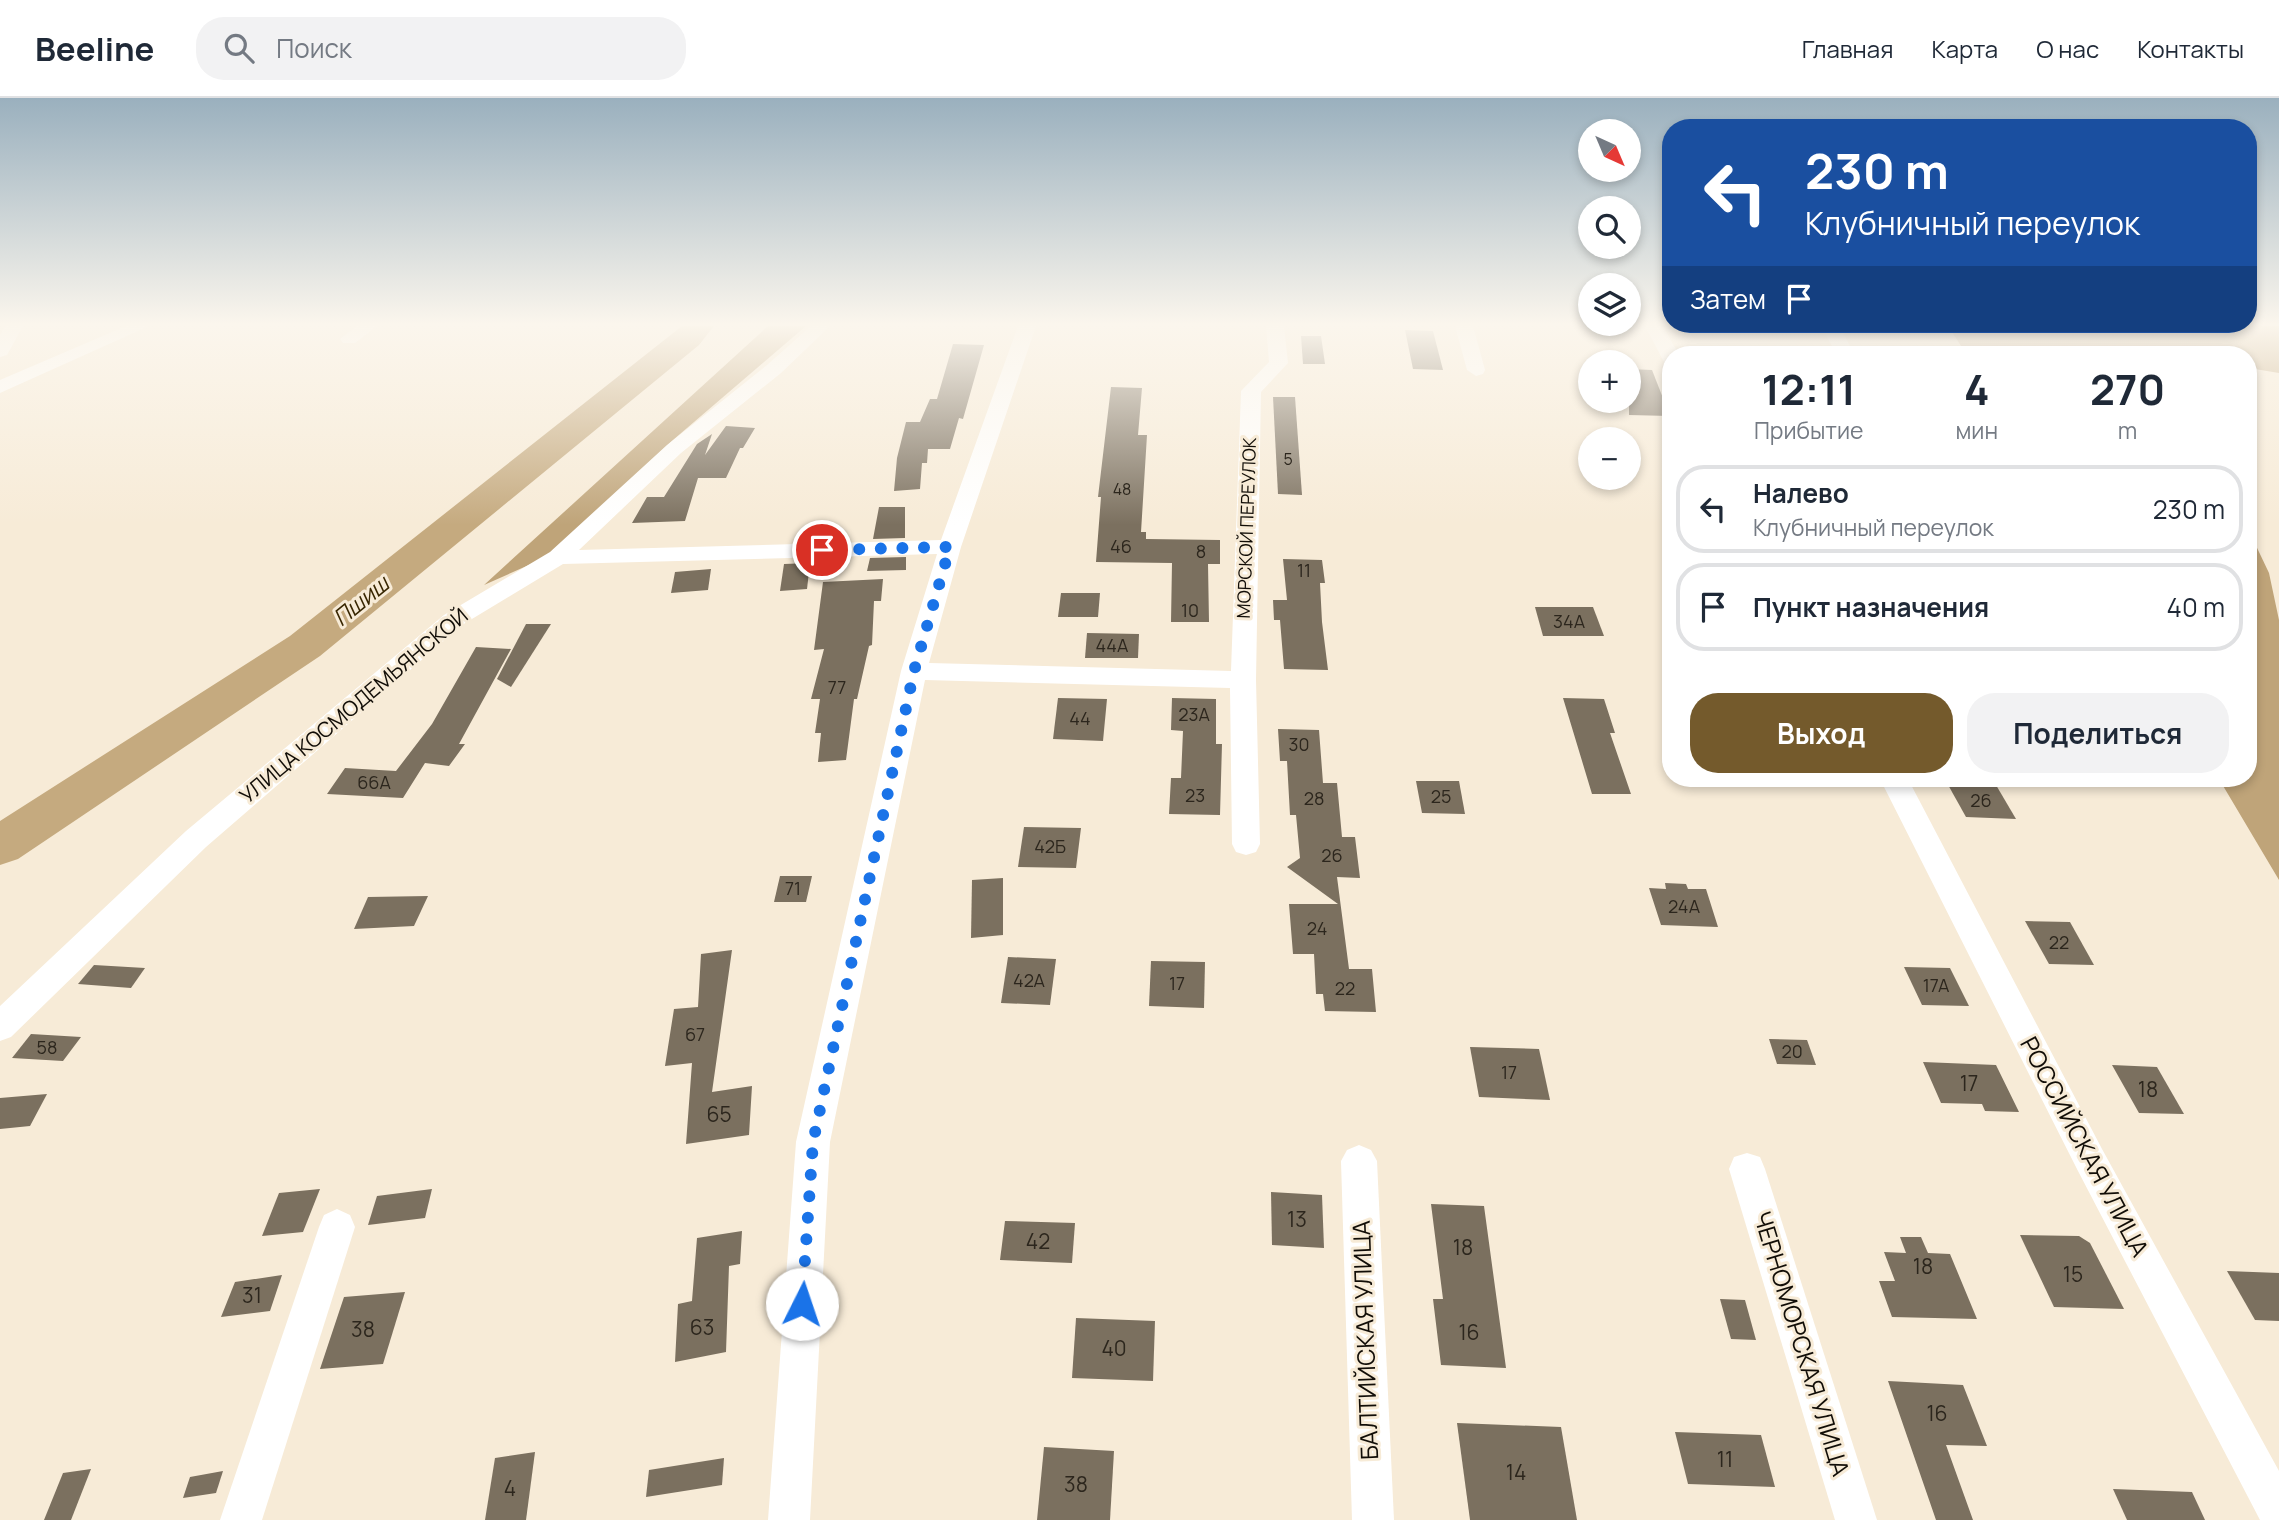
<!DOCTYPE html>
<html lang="ru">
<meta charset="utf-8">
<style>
body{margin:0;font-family:Manrope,sans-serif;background:#f2f2f3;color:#1f2937;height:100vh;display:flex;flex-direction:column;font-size:26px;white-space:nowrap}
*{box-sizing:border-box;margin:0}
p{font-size:23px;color:#747a83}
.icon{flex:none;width:38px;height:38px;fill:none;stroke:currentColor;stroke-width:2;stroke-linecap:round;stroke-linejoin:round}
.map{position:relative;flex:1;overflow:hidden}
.details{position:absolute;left:1662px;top:248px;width:595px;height:441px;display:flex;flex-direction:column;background:#fff;border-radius:28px;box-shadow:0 4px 10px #0003}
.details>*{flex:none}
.guide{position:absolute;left:1662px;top:21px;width:595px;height:214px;border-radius:28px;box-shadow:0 4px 10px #0003;background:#1a4fa0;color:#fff;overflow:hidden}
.needle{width:46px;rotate:136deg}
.controls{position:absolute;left:1578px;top:21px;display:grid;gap:14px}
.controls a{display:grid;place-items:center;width:63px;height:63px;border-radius:50%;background:#fff;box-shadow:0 4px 10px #0003;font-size:35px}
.pin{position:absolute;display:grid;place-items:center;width:60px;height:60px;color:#fff;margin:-30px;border:4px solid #fff;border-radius:50%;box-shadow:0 2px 7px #0007}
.me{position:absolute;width:77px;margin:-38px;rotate:4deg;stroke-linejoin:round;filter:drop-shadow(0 0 5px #0008)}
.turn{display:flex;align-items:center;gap:24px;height:147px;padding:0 28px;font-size:32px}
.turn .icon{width:91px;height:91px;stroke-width:2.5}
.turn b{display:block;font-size:49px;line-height:60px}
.then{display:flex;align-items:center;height:66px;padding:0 28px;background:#0003;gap:14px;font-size:26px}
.eta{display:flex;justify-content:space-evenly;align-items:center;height:119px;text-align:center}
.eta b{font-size:42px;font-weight:700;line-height:49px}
.primary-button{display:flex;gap:14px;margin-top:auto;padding:14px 28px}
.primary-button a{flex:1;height:80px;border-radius:28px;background:#745a2c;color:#fff;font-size:28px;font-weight:700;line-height:80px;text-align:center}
.primary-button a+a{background:#f2f2f3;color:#1f2937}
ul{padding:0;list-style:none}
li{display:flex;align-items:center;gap:21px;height:88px;margin:0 14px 10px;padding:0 14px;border:4px solid #e0e1e3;border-radius:28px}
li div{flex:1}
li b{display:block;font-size:26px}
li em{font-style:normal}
header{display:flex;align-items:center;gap:42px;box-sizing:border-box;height:98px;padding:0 35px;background:#fff;border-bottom:2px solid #e0e1e3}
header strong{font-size:33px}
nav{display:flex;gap:38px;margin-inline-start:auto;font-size:24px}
.search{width:490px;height:63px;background:#f2f2f3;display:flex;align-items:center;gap:18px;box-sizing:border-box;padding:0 24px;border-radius:28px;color:#747a83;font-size:26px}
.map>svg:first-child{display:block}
</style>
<header>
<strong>Beeline</strong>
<div class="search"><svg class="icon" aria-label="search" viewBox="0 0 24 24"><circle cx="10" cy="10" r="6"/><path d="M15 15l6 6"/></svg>Поиск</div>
<nav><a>Главная</a><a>Карта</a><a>О нас</a><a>Контакты</a></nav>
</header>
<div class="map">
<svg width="2279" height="1422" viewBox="0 0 2279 1422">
<rect width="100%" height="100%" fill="#f7ebd7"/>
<g fill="#bfa479">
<path d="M768 228H806L673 342 547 459 484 487Z"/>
<path d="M1948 228H2279V275L2249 270V257H2162L2135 253 2134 257H1967Z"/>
<path d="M2249 433 2269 475 2279 522V782L2219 681H2249Z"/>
</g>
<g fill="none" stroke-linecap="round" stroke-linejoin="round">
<path fill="#c5aa7f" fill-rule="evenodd" d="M682 228H714L699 247 320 558 18 761 0 767V723L290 538Z"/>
</g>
<g fill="#7b705f">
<path d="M1405 232 1433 233 1443 272 1413 271Z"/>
<path d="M1301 238H1321L1325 266H1303Z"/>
<path d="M953 246 984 247 963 321 959 320 950 351H928L927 365H922L920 391 894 393 897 360 906 324H920L930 301H937Z"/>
<path d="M1629 271 1652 272 1670 318 1629 317Z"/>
<path d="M1111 289 1142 290 1138 337H1147L1141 434H1146V441L1220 442V466H1208L1209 524H1171L1172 465 1096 464 1101 399H1098Z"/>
<path d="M1273 299H1295L1302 397 1278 396Z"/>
<path d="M726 328 755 330 743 350H740L726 380H698L685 423 632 425 647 399H664L697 346 712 336 705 357Z"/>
<path d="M879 409H905V440L873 441Z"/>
<path d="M906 459V472L867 473 870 460Z"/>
<path d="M1283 461 1322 462 1325 485H1320L1322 524 1328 572 1284 571 1280 522H1274L1273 502H1287Z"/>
<path d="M810 465 807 491 780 493 784 466Z"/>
<path d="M711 471 708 492 671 495 675 474Z"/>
<path d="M883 481 881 503H874L872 547 869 548 857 601H854L846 662 818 664 821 635H815L820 601H811L824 551 814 552 823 484Z"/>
<path d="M1061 495H1100L1098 519H1058Z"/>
<path d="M1535 509H1593L1604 538H1543Z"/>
<path d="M526 526H551L511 589 497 581Z"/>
<path d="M1087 535 1139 536 1138 560H1085Z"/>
<path d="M476 549 511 551 459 646H465L449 668 425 665 403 700 327 696 345 670 396 673 432 626Z"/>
<path d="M1058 600 1107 601 1103 643 1053 641Z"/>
<path d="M1172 600 1216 601V646H1222L1220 717 1169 716 1171 680H1181L1183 633 1171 632Z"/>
<path d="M1563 600 1604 601 1615 635H1610L1631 696H1592Z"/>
<path d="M1278 631 1319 632 1323 685H1337L1342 739H1355L1360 780 1337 779 1349 871H1372L1376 914 1325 913 1323 896H1316L1314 856H1293L1289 806H1338L1287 769 1300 760 1296 717H1290L1287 663H1280Z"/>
<path d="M1416 683H1459L1465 716 1422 715Z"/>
<path d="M1947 685 1996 687 2016 721 1966 719Z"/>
<path d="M1024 729 1081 730 1076 770 1018 769Z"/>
<path d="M780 778H812L806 804H774Z"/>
<path d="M1003 780V837L971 840 972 782Z"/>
<path d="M1665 785 1686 786 1688 791H1706L1718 829 1661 827 1649 790 1666 791Z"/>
<path d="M428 798 414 828 354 831 368 799Z"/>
<path d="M2025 823 2070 824 2094 867 2049 866Z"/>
<path d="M732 852 712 994 752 988 749 1037 686 1046 692 965 665 968 674 911 698 909 701 856Z"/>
<path d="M1008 859 1056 861 1050 907 1001 905Z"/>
<path d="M1151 863 1205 864 1204 910 1149 908Z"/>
<path d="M94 867 145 870 131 890 78 886Z"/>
<path d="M1904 869 1950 870 1969 908 1922 907Z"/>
<path d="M31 936 81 939 63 963 12 960Z"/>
<path d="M1769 941 1807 942 1816 967 1777 966Z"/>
<path d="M1470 949 1539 951 1550 1002 1479 999Z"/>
<path d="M1923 964 1996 967 2019 1014 1985 1013 1982 1006 1941 1005Z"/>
<path d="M2112 967 2157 969 2184 1016 2139 1015Z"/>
<path d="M47 996 30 1028 0 1031V1000Z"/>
<path d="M320 1091 303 1134 262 1138 279 1095Z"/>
<path d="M432 1091 425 1120 368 1127 377 1098Z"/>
<path d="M1271 1094 1322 1097 1324 1150 1272 1147Z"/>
<path d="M1431 1106 1484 1108 1506 1270 1441 1267 1433 1201H1443Z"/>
<path d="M1005 1123 1075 1125 1072 1165 1000 1162Z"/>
<path d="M742 1133 740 1166 729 1168 726 1254 675 1264 678 1206 692 1203 697 1140Z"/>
<path d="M2020 1137 2079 1138 2090 1145 2124 1211 2054 1209Z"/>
<path d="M1900 1139H1921L1928 1155 1950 1156 1977 1221 1892 1219 1879 1183H1895L1884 1154 1906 1155Z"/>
<path d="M2227 1173 2279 1175V1223L2255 1222Z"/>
<path d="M282 1177 270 1213 221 1219 235 1184Z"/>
<path d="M405 1194 383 1266 320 1271 344 1199Z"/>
<path d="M1720 1201 1745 1202 1756 1242 1731 1241Z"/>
<path d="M1076 1220 1155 1223 1153 1283 1072 1280Z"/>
<path d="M1888 1283 1963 1287 1987 1348 1946 1347 1973 1422H1936Z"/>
<path d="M1457 1325 1561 1329 1577 1422H1470Z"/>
<path d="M1675 1334 1761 1337 1775 1389 1688 1386Z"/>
<path d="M1044 1349 1114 1353 1110 1422H1037Z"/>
<path d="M535 1354 526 1422H485L495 1360Z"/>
<path d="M724 1360 722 1387 646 1399 649 1372Z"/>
<path d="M91 1371 71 1422H44L63 1375Z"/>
<path d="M223 1373 216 1395 183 1400 190 1379Z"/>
<path d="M2113 1391 2192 1394 2205 1422H2127Z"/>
</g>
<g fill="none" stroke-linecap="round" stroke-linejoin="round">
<g fill="#fff" fill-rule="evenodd">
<path d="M5 228H23L7 257 0 259V237Z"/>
<path d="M126 228H149L0 295V282Z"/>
<path d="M357 228H377L355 245H343L340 241Z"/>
<path d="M811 228H830L781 275 681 355 579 452 941 442 1018 228H1036L961 449 929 565 1231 573 1241 293 1269 264 1266 228H1284L1288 265 1261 294 1256 582 1260 746 1256 754 1246 757 1236 754 1232 746 1230 590 925 582 830 1044 810 1422H768L796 1044 901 573 937 456 563 466 462 527 206 749 11 939 0 943V908L186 733 444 517 550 454 667 347 767 267Z"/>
<path d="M1455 228H1473L1485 272 1483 276 1476 278 1467 272Z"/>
<path d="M1645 228H1663L1679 257H1671V266L1664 264Z"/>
<path d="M1821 228H1839L1855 257H1837Z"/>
<path d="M1880 681H1908L2102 1051 2279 1373V1422H2260L2078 1073Z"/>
<path d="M1359 1047 1371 1052 1377 1063 1394 1422H1352L1341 1063 1347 1052Z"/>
<path d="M1747 1055 1760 1059 1765 1071 1877 1422H1835L1729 1071 1734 1059Z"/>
<path d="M337 1111 350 1117 355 1129 262 1422H220L319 1129 324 1117Z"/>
</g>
</g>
<linearGradient id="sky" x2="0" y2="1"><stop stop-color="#9ab0be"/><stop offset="0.53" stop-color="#fbf6ed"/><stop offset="1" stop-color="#fbf6ed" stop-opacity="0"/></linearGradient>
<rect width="2279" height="427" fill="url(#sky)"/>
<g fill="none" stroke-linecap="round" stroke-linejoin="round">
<path stroke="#1a73e8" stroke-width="12" stroke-dasharray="0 21.6" d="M802 1206 813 1044 914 573 950 449 822 452"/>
</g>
<g text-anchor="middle" stroke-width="6" stroke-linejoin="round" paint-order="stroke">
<g font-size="16" fill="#2c261d">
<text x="1288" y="367">5</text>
<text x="1122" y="397">48</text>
</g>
<g font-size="18" fill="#110d07" stroke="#f7ebd7">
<text transform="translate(1247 430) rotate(-88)" y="6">МОРСКОЙ ПЕРЕУЛОК</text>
</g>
<g font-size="18" fill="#2c261d">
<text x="1121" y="455">46</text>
<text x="1201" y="460">8</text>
<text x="1304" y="479">11</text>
<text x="1190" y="519">10</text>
<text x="1569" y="530">34А</text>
<text x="1112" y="554">44А</text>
<text x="837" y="596">77</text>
<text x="1194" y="623">23А</text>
<text x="1080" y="627">44</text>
<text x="1299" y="653">30</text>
<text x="374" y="691">66А</text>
<text x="1195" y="704">23</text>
<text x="1441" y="705">25</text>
<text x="1314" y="707">28</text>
<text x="1981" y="709">26</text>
<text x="1050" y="755">42Б</text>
<text x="1332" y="764">26</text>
<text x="793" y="797">71</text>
<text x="1684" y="815">24А</text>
<text x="1317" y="837">24</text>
<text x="2059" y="851">22</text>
<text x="1029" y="889">42А</text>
<text x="1177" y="892">17</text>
<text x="1936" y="894">17А</text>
<text x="1345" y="897">22</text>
<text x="695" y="943">67</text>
<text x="47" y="956">58</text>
<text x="1792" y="960">20</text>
<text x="1509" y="981">17</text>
</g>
<g font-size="21" fill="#110d07" stroke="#f7ebd7">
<text transform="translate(354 608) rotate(-40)" y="7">УЛИЦА КОСМОДЕМЬЯНСКОЙ</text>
</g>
<g font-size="21" fill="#2c261d">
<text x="1969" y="993">17</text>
<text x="2148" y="999">18</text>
<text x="719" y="1024">65</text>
<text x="1297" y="1129">13</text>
<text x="1038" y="1151">42</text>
<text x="1463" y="1157">18</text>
<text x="1923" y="1176">18</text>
<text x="2073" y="1184">15</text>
<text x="252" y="1205">31</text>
<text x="702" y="1237">63</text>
<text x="363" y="1239">38</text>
<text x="1469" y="1242">16</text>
<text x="1114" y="1258">40</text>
<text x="1937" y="1323">16</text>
<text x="1725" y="1369">11</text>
<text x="1516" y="1382">14</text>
<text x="1076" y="1394">38</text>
<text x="510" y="1398">4</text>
</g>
<g font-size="23" font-style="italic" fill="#382601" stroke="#f7ebd7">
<text transform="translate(361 503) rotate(-39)" y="8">Пшиш</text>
</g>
<g font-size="24" fill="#110d07" stroke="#f7ebd7">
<text transform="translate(2084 1049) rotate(62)" y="8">РОССИЙСКАЯ УЛИЦА</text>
<text transform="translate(1366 1242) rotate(-92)" y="8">БАЛТИЙСКАЯ УЛИЦА</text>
<text transform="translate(1801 1246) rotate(73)" y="8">ЧЕРНОМОРСКАЯ УЛИЦА</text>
</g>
</g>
</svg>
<div class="controls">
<a><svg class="needle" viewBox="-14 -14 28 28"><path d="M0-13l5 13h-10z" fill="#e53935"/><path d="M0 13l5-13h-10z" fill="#747a83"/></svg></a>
<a><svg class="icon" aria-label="search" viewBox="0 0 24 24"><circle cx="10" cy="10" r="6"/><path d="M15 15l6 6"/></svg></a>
<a><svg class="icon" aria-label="layers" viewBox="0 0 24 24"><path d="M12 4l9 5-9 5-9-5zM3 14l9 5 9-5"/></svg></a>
<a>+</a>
<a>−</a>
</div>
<div class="pin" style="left:822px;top:452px;background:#d93025"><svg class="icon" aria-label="arrive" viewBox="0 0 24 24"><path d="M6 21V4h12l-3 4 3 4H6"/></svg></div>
<svg class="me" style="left:802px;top:1206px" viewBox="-20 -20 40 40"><circle r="19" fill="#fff"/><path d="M0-13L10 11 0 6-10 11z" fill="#1a73e8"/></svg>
<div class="guide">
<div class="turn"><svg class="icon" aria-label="left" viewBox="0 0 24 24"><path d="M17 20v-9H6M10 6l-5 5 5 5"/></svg><div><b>230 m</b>Клубничный переулок</div></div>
<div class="then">Затем<svg class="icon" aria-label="arrive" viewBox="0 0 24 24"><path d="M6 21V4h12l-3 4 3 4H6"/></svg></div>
</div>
<section class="details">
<div class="eta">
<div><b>12:11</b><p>Прибытие</p></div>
<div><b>4</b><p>мин</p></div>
<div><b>270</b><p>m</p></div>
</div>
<ul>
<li><svg class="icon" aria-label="left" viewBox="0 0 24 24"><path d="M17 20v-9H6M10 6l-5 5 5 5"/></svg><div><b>Налево</b><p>Клубничный переулок</p></div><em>230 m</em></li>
<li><svg class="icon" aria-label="arrive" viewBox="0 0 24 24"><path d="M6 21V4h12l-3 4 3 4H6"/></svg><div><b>Пункт назначения</b></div><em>40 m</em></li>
</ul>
<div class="primary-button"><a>Выход</a><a>Поделиться</a></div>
</section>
</div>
